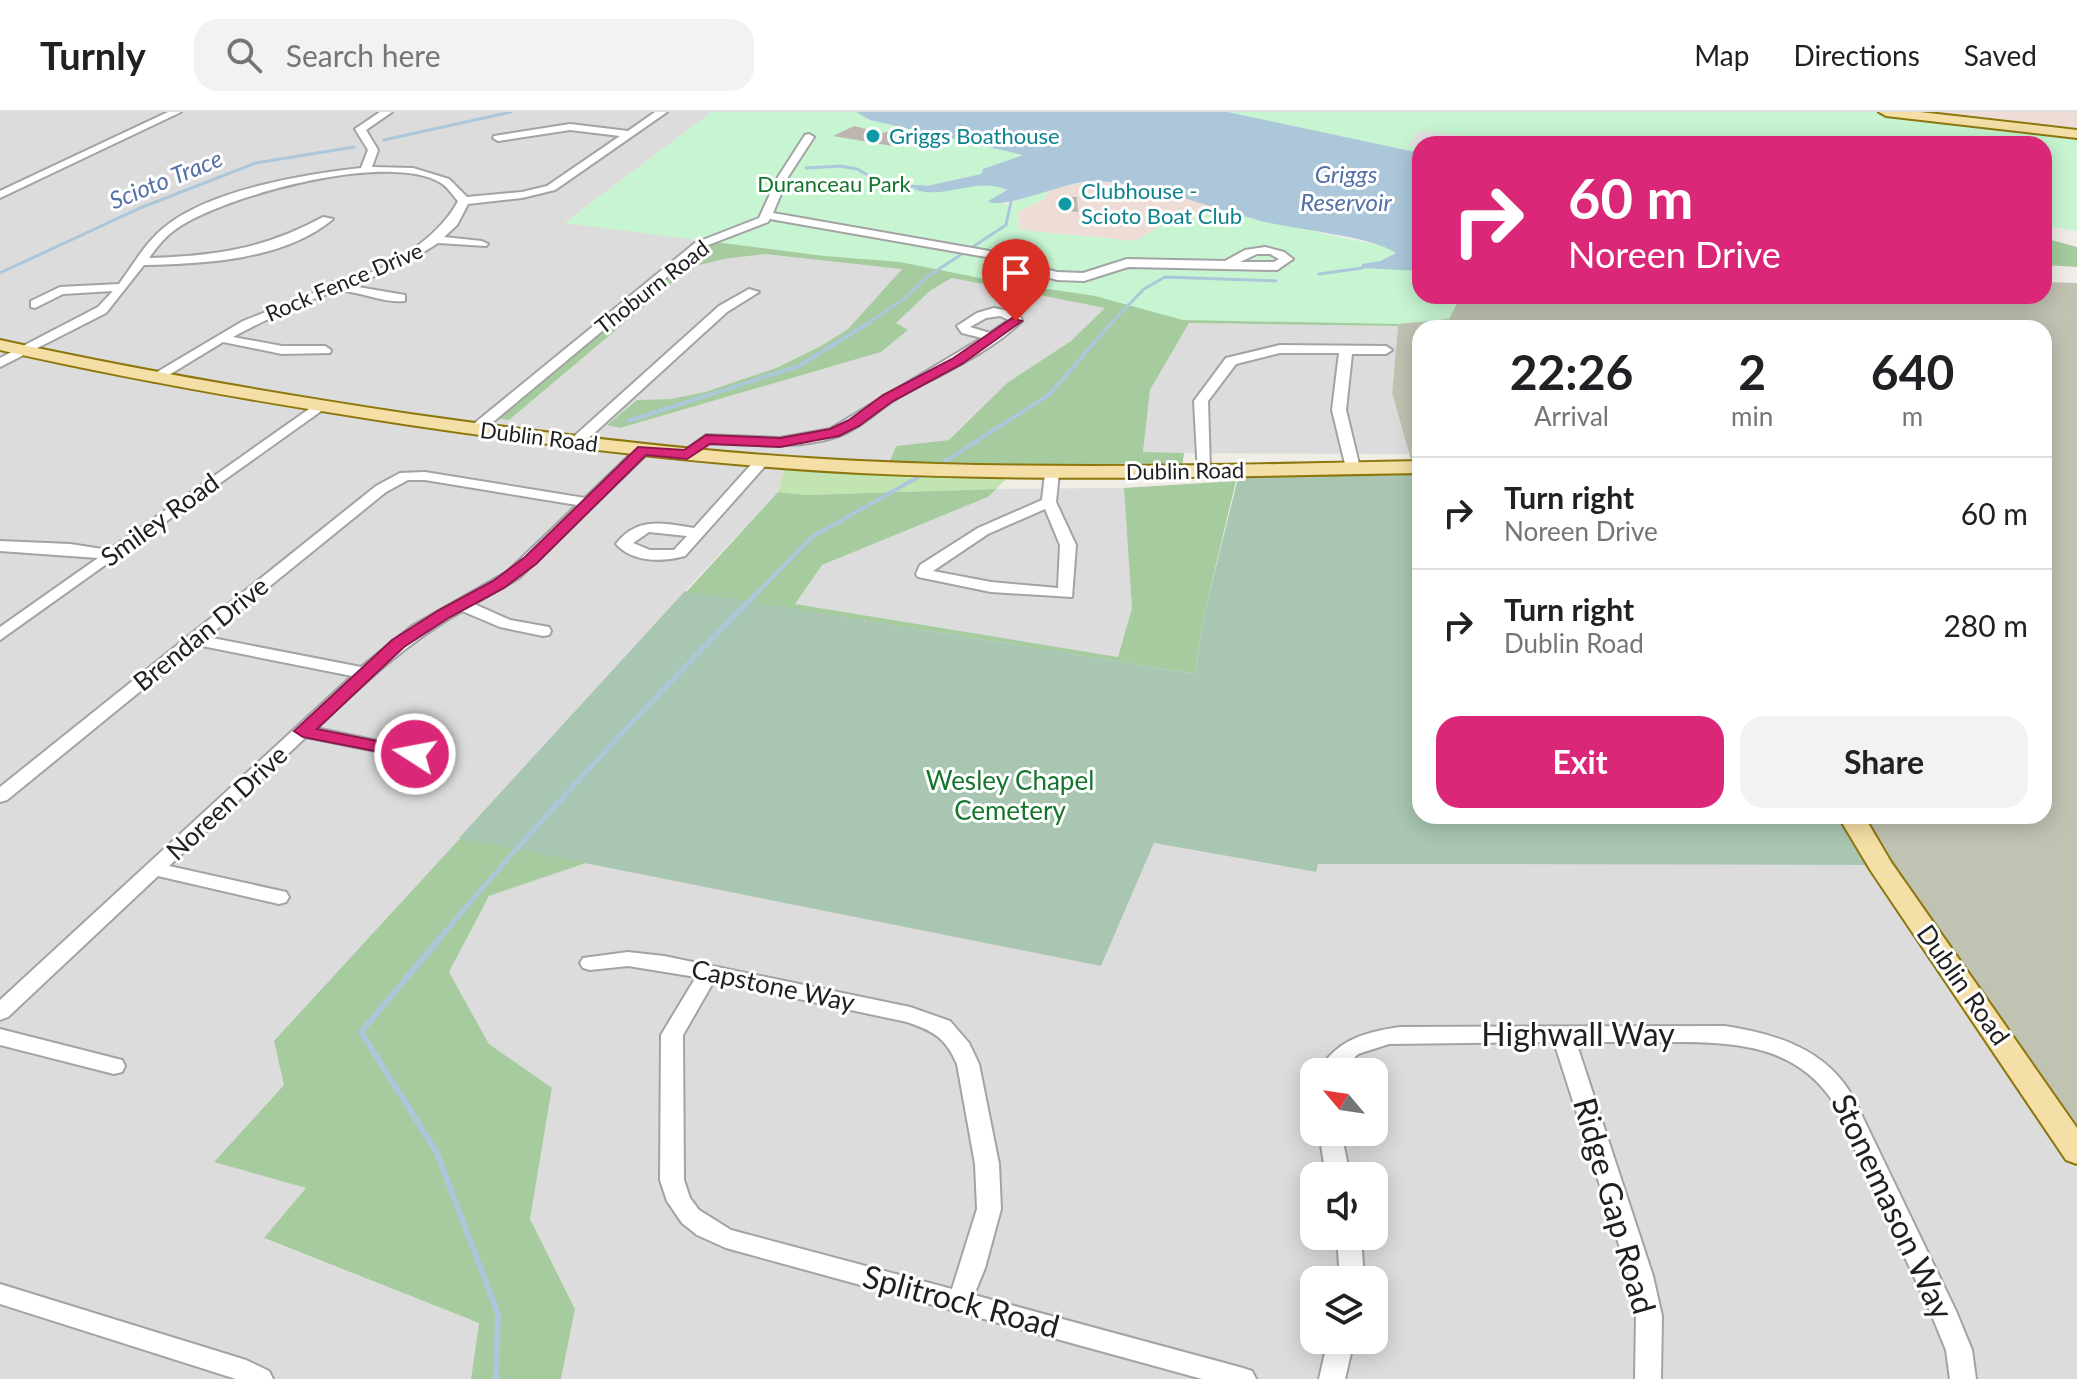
<!DOCTYPE html>
<style>
body{margin:0;font-family:Lato,sans-serif;background:#f2f2f2;color:#202124;height:100vh;display:flex;flex-direction:column;font-size:30px;white-space:nowrap}
*{box-sizing:border-box;margin:0}
p{font-size:26px;color:#757577}
.icon{flex:none;width:44px;height:44px;fill:none;stroke:currentColor;stroke-width:2;stroke-linecap:round;stroke-linejoin:round}
.map{position:relative;flex:1;overflow:hidden}
.panel{position:absolute;left:1412px;top:208px;width:640px;height:504px;display:flex;flex-direction:column;background:#fff;border-radius:24px;box-shadow:0 4px 20px #0003}
.panel>*{flex:none}
.hud{position:absolute;left:1412px;top:24px;width:640px;height:168px;border-radius:24px;box-shadow:0 4px 20px #0003;background:#db2777;color:#fff;overflow:hidden}
.needle{width:52px;rotate:299deg}
.fabs{position:absolute;left:1300px;top:946px;display:grid;gap:16px}
.fabs a{display:grid;place-items:center;width:88px;height:88px;border-radius:16px;background:#fff;box-shadow:0 4px 20px #0003;font-size:40px}
.pin{position:absolute;display:grid;place-items:center;width:68px;height:68px;color:#fff;margin:-82px -34px;border-radius:50% 50% 50% 0;rotate:-45deg;box-shadow:0 0 8px #0007}
.pin .icon{rotate:45deg}
.me{position:absolute;width:88px;margin:-44px;rotate:281deg;stroke-linejoin:round;filter:drop-shadow(0 0 6px #0008)}
.turn{display:flex;align-items:center;gap:28px;height:168px;padding:0 24px;font-size:36px}
.turn .icon{width:104px;height:104px;stroke-width:2.5}
.turn b{display:block;font-size:56px;line-height:68px}
.eta{display:flex;justify-content:space-evenly;align-items:center;height:136px;text-align:center}
.eta b{font-size:48px;font-weight:700;line-height:56px}
.button{display:flex;gap:16px;margin-top:auto;padding:16px 24px}
.button a{flex:1;height:92px;border-radius:24px;background:#db2777;color:#fff;font-size:32px;font-weight:700;line-height:92px;text-align:center}
.button a+a{background:#f2f2f2;color:#202124}
ul{padding:0;list-style:none}
li{display:flex;align-items:center;gap:24px;height:112px;padding:0 24px;border-top:2px solid #e0e0e0}
li div{flex:1}
li b{display:block;font-size:30px}
li em{font-style:normal}
header{display:flex;align-items:center;gap:48px;box-sizing:border-box;height:112px;padding:0 40px;background:#fff;border-bottom:2px solid #e0e0e0}
header strong{font-size:38px}
nav{display:flex;gap:44px;margin-inline-start:auto;font-size:28px}
.search{width:560px;height:72px;background:#f2f2f2;display:flex;align-items:center;gap:20px;box-sizing:border-box;padding:0 28px;border-radius:24px;color:#757577;font-size:30px}
.map>svg:first-child{display:block}
</style>
<header>
<strong>Turnly</strong>
<div class="search"><svg class="icon" aria-label="search" viewBox="0 0 24 24"><circle cx="10" cy="10" r="6"/><path d="M15 15l6 6"/></svg>Search here</div>
<nav><a>Map</a><a>Directions</a><a>Saved</a></nav>
</header>
<div class="map">
<svg width="2077" height="1267" viewBox="0 0 2077 1267">
<rect width="100%" height="100%" fill="#efede6"/>
<g fill="#dddcdc" fill-rule="evenodd">
<path d="M0 0H712L566 110 706 129 509 308 691 155 724 147 765 141 903 156 848 217 821 234 776 256 705 280 671 287 637 288 608 313 620 316 881 240 907 219 896 211 931 178 952 166 1106 196 1071 229 1007 271 949 328 896 334 885 361 785 355 778 380 685 479 284 973 215 1049 306 1076 265 1127 479 1211 471 1267H0Z"/>
<path d="M1189 211 1398 214 1392 281 1409 342 1143 341 1150 278Z"/>
<path d="M1124 376 1132 496 1118 545 794 492 822 453 988 385 996 377Z"/>
<path d="M1154 731 1315 760 1318 752 1869 753 2077 1057V1267H561L575 1196 530 1107 552 977 489 932 449 860 489 784 586 751 1101 854ZM1314 960H1374V1020H1314ZM1314 1064H1374V1124H1314ZM1314 1168H1374V1228H1314Z"/>
</g>
<g fill="#eedcd7">
<path d="M1921 0H2077V14L2075 17 2023 12Z"/>
<path d="M1098 68 1181 84 1213 93 1202 102 1175 105 1136 129 1019 118 1018 100 1045 86 1050 77Z"/>
</g>
<path fill="#c0c3b2" d="M1418 159 1420 184H1697L1727 187 2044 184V170L2077 171V1040L1851 704H2044V216H1420V355H1413L1392 281 1398 214Z"/>
<path fill="#c2e4b1" d="M785 355 1009 364 996 377 806 383 778 380Z"/>
<g fill="#a5cb9f">
<path d="M2044 126 2077 135V155L2044 153Z"/>
<path d="M706 129 900 149 919 138 1398 199V214L1189 211 1150 278 1143 340 1184 341 1182 355 889 351 896 334 949 328 1007 271 1071 229 1105 196 952 166 931 178 896 211 908 218 881 240 620 316 607 313 637 288 671 287 705 280 776 256 821 234 848 217 902 157 765 142 724 147 691 155 509 308 495 306Z"/>
<path d="M1236 369 1204 503 1195 562 831 503 627 759 586 751 489 784 449 860 489 932 552 976 530 1107 575 1197 561 1267H471L479 1211 264 1126 306 1076 214 1050 284 973 274 929 778 380 806 383 996 377 988 385 822 453 795 492 1118 545 1132 496 1124 376Z"/>
</g>
<path fill="#a9c6b2" d="M1420 355V704H1851L1880 753 1318 752 1316 760 1154 731 1101 854 459 726 685 479 1195 562 1204 503 1240 358Z"/>
<g fill="#c7f5d2">
<path d="M712 0H856L870 8 1020 40 1023 43 983 57 981 62 914 77 991 72 1007 77 995 85 1006 93 1050 77 1045 86 1018 100 1019 118 1136 129 1175 105 1202 102 1213 93 1254 107 1387 135 1397 140 1380 149 1362 152 1415 159 1420 163V184H1461L1449 207 1398 212 1183 208 1095 184 995 169 900 150 824 144 565 111Z"/>
<path d="M1228 0H1886L2077 22V119L2044 114V32H1420V41Z"/>
</g>
<path fill="#e3e3e3" d="M1419 18 1535 32 1407 34Z"/>
<path fill="#abc7d9" d="M856 0H1228L1420 41V159L1362 156V152L1380 149 1396 141C1370 123 1290 118 1254 107 1203 93 1153 73 1099 69 1071 66 1003 100 988 89L1007 78C977 64 944 89 913 77L981 62 983 57 1023 43 870 8Z"/>
<g fill="none" stroke-linecap="round" stroke-linejoin="round">
<g stroke="#abc7d9" stroke-width="3">
<path d="M384 28 511 0"/>
<path d="M806 56 840 54 857 57 886 73 925 75"/>
<path d="M0 161 140 96 256 51 354 35"/>
<path d="M1319 162 1362 156"/>
<path d="M867 212 905 186 927 165 1006 113 1012 85"/>
<path d="M1110 212 1144 177 1165 165 1276 169"/>
</g>
<g stroke="#abc7d9" stroke-width="4">
<path d="M628 309 799 254 870 210"/>
<path d="M944 350 1050 282 1112 210"/>
<path d="M756 482 812 425 920 364"/>
</g>
<path stroke="#abc7d9" stroke-width="5" d="M439 827C540 707 647 592 758 480"/>
<path stroke="#abc7d9" stroke-width="6" d="M441 825 361 920 437 1041 498 1202 496 1267"/>
</g>
<g fill="#bcb6af">
<path d="M854 14 882 21 890 19 912 26 892 34 833 24Z"/>
<path d="M1057 85H1077L1078 100 1057 98Z"/>
</g>
<g fill="none" stroke-linecap="round" stroke-linejoin="round">
<g stroke="#a3a3a3" stroke-width="4">
<g id="minor">
<path d="M168 0H181L0 86V79Z"/>
<path d="M380 0H392L366 18 378 38 372 55 413 56 449 67 467 85 522 80 547 74 620 24 570 18 498 29 493 26 494 24 570 12 628 19 655 0H667L555 78 522 86 468 92 457 113 444 125 482 129 488 132 486 134 438 131 411 148 352 174 405 183V189C384 191 364 181 343 179 327 177 251 215 233 225L282 234H325L331 238 330 241 282 242 223 230 159 269 154 270 147 266 243 209 331 174 333 170C377 167 438 128 458 89 453 84 448 75 441 71 388 39 228 83 179 115 166 123 157 135 149 146 216 144 264 137 323 105L333 107C285 148 204 152 144 153L106 201 0 255V246L98 195 113 179 63 182 35 196 31 195V189L60 175 119 172C134 152 146 129 166 114 211 78 304 62 361 56L368 38 355 17Z"/>
<path d="M809 22 814 25 788 65 773 101 995 140 1010 148 1057 160 1083 161 1127 147 1225 149 1245 138 1265 135 1284 140 1293 147 1277 158 1128 155 1084 169 1057 168 1002 152 992 146 770 107 768 110 703 135 481 320H471V314L695 131 759 106 778 65 805 23ZM1257 142H1270L1279 147 1274 150H1240Z"/>
<path d="M749 177 759 180 727 200 580 334H570V328L719 194Z"/>
<path d="M994 196 1019 201 1022 209C989 242 936 264 896 287 876 299 861 316 839 324 798 338 751 333 709 331L687 346 680 342 706 323 780 326 830 317 982 226 962 221 957 214 977 201ZM1000 204 1009 208 990 221 970 215 986 206Z"/>
<path d="M1280 233 1386 234 1392 238 1386 242H1352L1346 298 1360 356 1353 360 1346 356 1332 298 1339 241H1280L1236 252 1208 289 1210 359 1203 363 1198 362 1194 289 1226 246Z"/>
<path d="M319 290 324 291V297L0 528V515L98 446 0 439V429L70 432 109 438Z"/>
<path d="M643 334 650 338 648 341 519 466 474 492 510 508 549 515 551 519 549 523 543 524 500 515 462 499C406 531 362 573 316 616L421 638 424 642 421 646 415 647 306 625 169 754 286 780 289 785 286 790 279 792 158 764 8 905 0 908V888L352 564 197 533 7 688 0 690V675L376 374 400 361 425 360 585 386 638 335ZM408 368H425L577 393 507 460 412 514 361 555 207 525 386 380Z"/>
<path d="M762 345 769 349 767 352 685 444C663 450 633 451 616 432 637 404 664 411 694 416L757 346ZM649 420 687 424 674 438H650L633 431Z"/>
<path d="M1052 357 1059 361 1056 390 1076 433 1072 485 991 480 918 465 916 462 920 453 978 416 1042 388 1045 361ZM1045 397 1060 433 1058 476 991 470 933 459 988 422Z"/>
<path d="M628 840 664 844 910 895 950 909 969 931 979 952 999 1052 1001 1097 985 1156 974 1183 1243 1256 1252 1259 1256 1267H1202L726 1136 697 1123 682 1111 667 1089 660 1068 661 923 696 865 628 854 590 858 583 856 580 851 583 846ZM714 869 907 910C933 919 945 925 957 952L975 1052 977 1097 952 1177 731 1118 699 1098 690 1086 684 1068 683 923Z"/>
<path d="M1725 914C1776 922 1826 937 1853 985L1956 1199 1972 1238 1976 1267H1950L1946 1238 1930 1199 1832 988C1794 932 1733 930 1670 930 1639 930 1608 930 1576 930L1653 1164 1662 1204 1661 1267H1635L1636 1204 1629 1164 1554 930 1389 932 1358 942 1340 960H1318C1336 928 1365 920 1400 915Z"/>
<path d="M0 917 114 946 122 948 125 954 122 960 114 962 0 933Z"/>
<path d="M1319 1020H1341L1350 1064H1326Z"/>
<path d="M1337 1124H1361L1364 1168H1340Z"/>
<path d="M0 1172 246 1248 269 1259 273 1267H236L0 1192Z"/>
<path d="M1328 1228H1354L1345 1267H1319Z"/>
</g>
</g>
<g stroke="#8d770d" stroke-width="4">
<g id="major">
<path d="M1879 0H1920L2077 18V26L1886 4Z"/>
<path d="M0 228C136 258 272 281 410 302 559 323 709 342 860 349 1046 358 1233 353 1420 349V361C1233 364 1046 370 860 361 709 353 559 335 410 313 272 292 136 269 0 238Z"/>
<path d="M1838 704H1864L1891 750 2077 1016V1052L2066 1048 1871 759Z"/>
</g>
</g>
<use href="#minor" fill="#fff" fill-rule="evenodd"/>
<use href="#major" fill="#f4dfa6" fill-rule="evenodd"/>
</g>
<path fill="#db2777" stroke="#8e194d" stroke-width="2" d="M1012 206 1022 209 962 252 893 289 859 314 839 324 780 335 710 332 687 347 646 343 536 452 504 476 450 505 404 535 317 617 421 638 424 642 421 646 415 647 303 625 294 619 392 528 439 498 493 469 525 445 638 335 684 338 706 323 780 326 830 317 849 308 883 283 952 247Z"/>
<g fill="#0f9aa8" stroke="#fff" stroke-width="3">
<circle cx="873" cy="24" r="8"/>
<circle cx="1065" cy="92" r="8"/>
</g>
<g text-anchor="middle" stroke-width="6" stroke-linejoin="round" paint-order="stroke">
<g font-size="22" fill="#0d838f" stroke="#fff" text-anchor="start">
<text x="889" y="32">Griggs Boathouse</text>
<text x="1081" y="87">Clubhouse -<tspan x="1081" dy="25">Scioto Boat Club</tspan></text>
</g>
<g font-size="22" fill="#15752d" stroke="#fff">
<text x="834" y="80">Duranceau Park</text>
</g>
<g font-size="22" fill="#1f1f1f" stroke="#fff">
<text transform="translate(344 170) rotate(-23)" y="8">Rock Fence Drive</text>
<text transform="translate(652 175) rotate(-38)" y="8">Thoburn Road</text>
<text transform="translate(539 325) rotate(7)" y="8">Dublin Road</text>
<text transform="translate(1185 359) rotate(-1)" y="8">Dublin Road</text>
</g>
<g font-size="24" font-style="italic" fill="#5370a7" stroke="#fff">
<text x="1346" y="71">Griggs<tspan x="1346" dy="28">Reservoir</tspan></text>
<text transform="translate(166 68) rotate(-22)" y="8">Scioto Trace</text>
</g>
<g font-size="26" fill="#1f1f1f" stroke="#fff">
<text transform="translate(160 408) rotate(-36)" y="9">Smiley Road</text>
<text transform="translate(201 522) rotate(-39)" y="9">Brendan Drive</text>
<text transform="translate(227 691) rotate(-43)" y="9">Noreen Drive</text>
<text transform="translate(1963 873) rotate(55)" y="9">Dublin Road</text>
<text transform="translate(773 874) rotate(12)" y="9">Capstone Way</text>
</g>
<g font-size="26" fill="#15752d" stroke="#fff">
<text x="1010" y="678">Wesley Chapel<tspan x="1010" dy="30">Cemetery</tspan></text>
</g>
<g font-size="32" fill="#1f1f1f" stroke="#fff">
<text x="1578" y="934">Highwall Way</text>
<text transform="translate(1614 1094) rotate(74)" y="11">Ridge Gap Road</text>
<text transform="translate(1892 1095) rotate(65)" y="11">Stonemason Way</text>
<text transform="translate(961 1190) rotate(15)" y="11">Splitrock Road</text>
</g>
</g>
</svg>
<div class="fabs">
<a><svg class="needle" viewBox="-14 -14 28 28"><path d="M0-13l5 13h-10z" fill="#e53935"/><path d="M0 13l5-13h-10z" fill="#757577"/></svg></a>
<a><svg class="icon" aria-label="sound" viewBox="0 0 24 24"><path d="M4 9h4l5-4v14l-5-4H4zM17 9q2 3 0 6"/></svg></a>
<a><svg class="icon" aria-label="layers" viewBox="0 0 24 24"><path d="M12 4l9 5-9 5-9-5zM3 14l9 5 9-5"/></svg></a>
</div>
<div class="pin" style="left:1016px;top:209px;background:#d93025"><svg class="icon" aria-label="arrive" viewBox="0 0 24 24"><path d="M6 21V4h12l-3 4 3 4H6"/></svg></div>
<svg class="me" style="left:415px;top:642px" viewBox="-20 -20 40 40"><circle r="17" fill="#db2777" stroke="#fff" stroke-width="3"/><path d="M0-11L8 9 0 5-8 9z" fill="#fff"/></svg>
<div class="hud">
<div class="turn"><svg class="icon" aria-label="right" viewBox="0 0 24 24"><path d="M7 20v-9h11M14 6l5 5-5 5"/></svg><div><b>60 m</b>Noreen Drive</div></div>
</div>
<section class="panel">
<div class="eta">
<div><b>22:26</b><p>Arrival</p></div>
<div><b>2</b><p>min</p></div>
<div><b>640</b><p>m</p></div>
</div>
<ul>
<li><svg class="icon" aria-label="right" viewBox="0 0 24 24"><path d="M7 20v-9h11M14 6l5 5-5 5"/></svg><div><b>Turn right</b><p>Noreen Drive</p></div><em>60 m</em></li>
<li><svg class="icon" aria-label="right" viewBox="0 0 24 24"><path d="M7 20v-9h11M14 6l5 5-5 5"/></svg><div><b>Turn right</b><p>Dublin Road</p></div><em>280 m</em></li>
</ul>
<div class="button"><a>Exit</a><a>Share</a></div>
</section>
</div>
